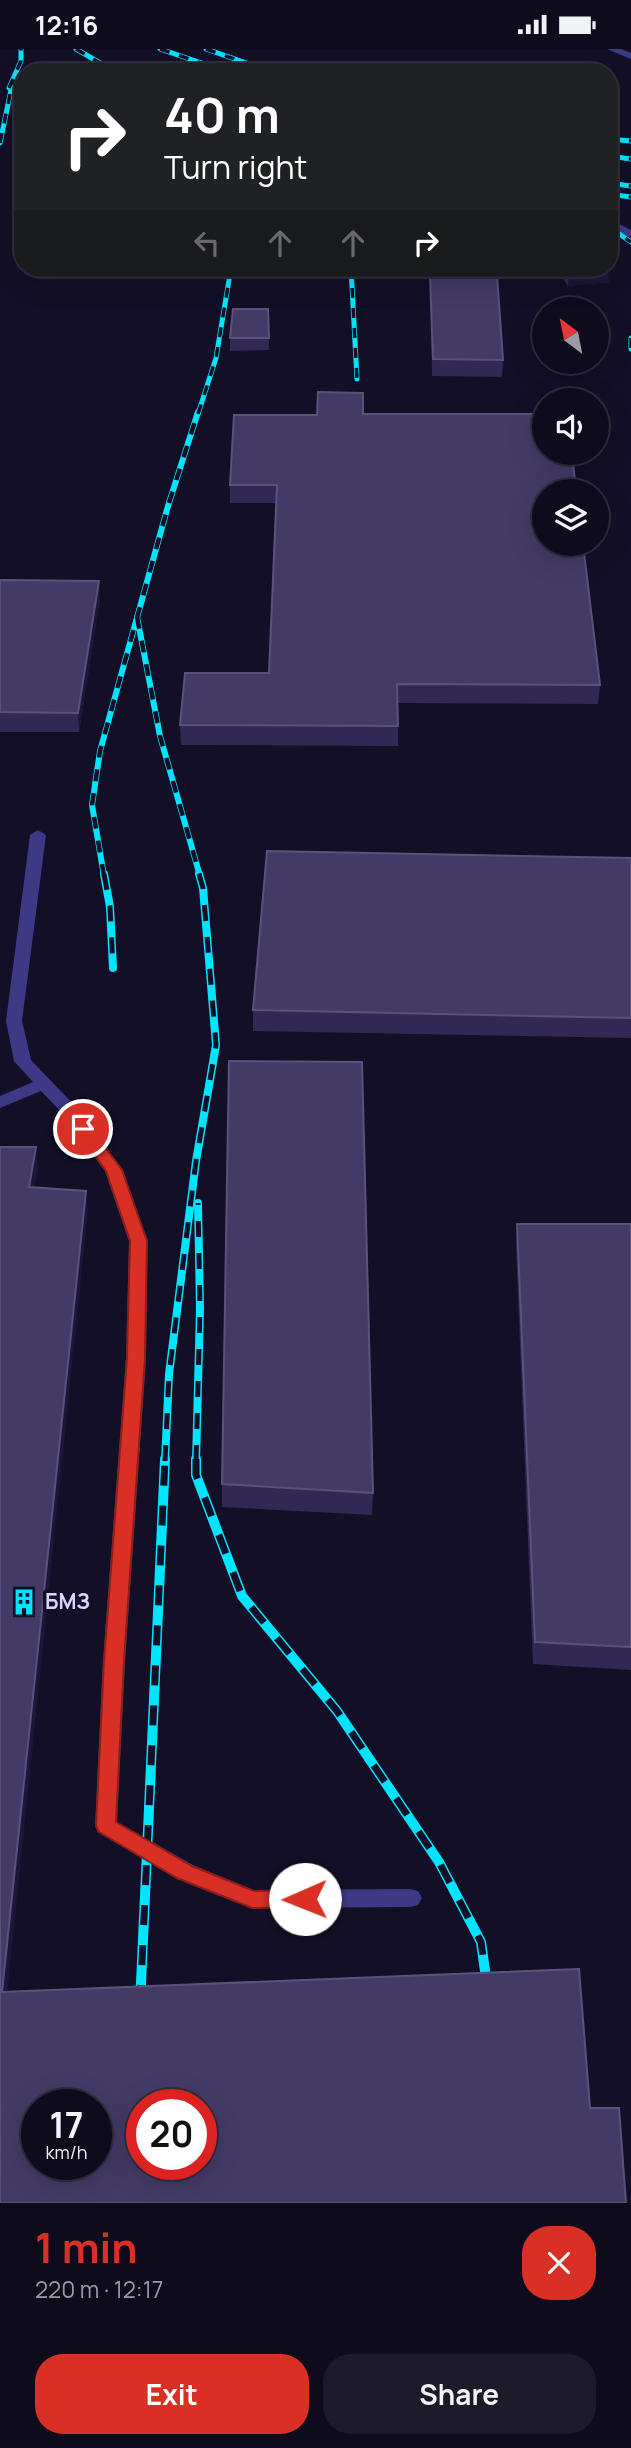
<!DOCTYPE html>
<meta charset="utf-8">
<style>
body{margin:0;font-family:Manrope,sans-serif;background:#1c1929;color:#f1f3f6;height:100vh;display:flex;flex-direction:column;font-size:26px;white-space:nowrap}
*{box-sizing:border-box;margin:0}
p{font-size:23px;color:#9b9ba3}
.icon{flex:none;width:38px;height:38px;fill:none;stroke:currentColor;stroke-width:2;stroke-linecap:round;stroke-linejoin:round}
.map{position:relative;height:2154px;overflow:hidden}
.sheet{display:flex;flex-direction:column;background:#0e0b1c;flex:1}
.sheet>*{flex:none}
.banner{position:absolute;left:14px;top:14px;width:604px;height:214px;border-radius:28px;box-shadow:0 7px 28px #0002,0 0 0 2px #2e2b3b;background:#202124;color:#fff;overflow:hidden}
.needle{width:46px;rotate:328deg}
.tools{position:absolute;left:532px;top:248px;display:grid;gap:14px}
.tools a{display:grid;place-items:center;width:77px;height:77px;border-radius:50%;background:#0e0b1c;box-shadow:0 7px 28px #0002,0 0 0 2px #2e2b3b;font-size:35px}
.speed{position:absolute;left:21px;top:2040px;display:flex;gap:14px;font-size:35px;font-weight:700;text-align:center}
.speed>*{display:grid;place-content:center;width:91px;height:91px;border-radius:50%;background:#0e0b1c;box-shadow:0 7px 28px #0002,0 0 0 2px #2e2b3b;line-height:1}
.speed small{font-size:18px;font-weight:400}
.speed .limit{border:10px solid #d22;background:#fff;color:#111}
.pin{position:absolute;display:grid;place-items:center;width:60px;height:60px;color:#fff;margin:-30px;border:4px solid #fff;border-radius:50%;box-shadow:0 2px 7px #0007}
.me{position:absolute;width:77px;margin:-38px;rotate:269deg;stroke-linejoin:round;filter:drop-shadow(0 0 5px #0008)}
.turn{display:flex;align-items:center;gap:24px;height:147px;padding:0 35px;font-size:32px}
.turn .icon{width:91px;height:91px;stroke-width:2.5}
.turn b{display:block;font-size:49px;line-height:60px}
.lanes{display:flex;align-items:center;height:66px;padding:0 35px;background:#0003;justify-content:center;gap:35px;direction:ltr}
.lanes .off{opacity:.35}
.round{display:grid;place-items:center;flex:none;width:74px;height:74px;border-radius:28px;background:#1c1929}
.overview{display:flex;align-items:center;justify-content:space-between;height:119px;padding:0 35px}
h1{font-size:42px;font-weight:700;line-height:52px;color:#d93025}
.action{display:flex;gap:14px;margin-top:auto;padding:14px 35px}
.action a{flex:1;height:80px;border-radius:28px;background:#d93025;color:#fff;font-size:28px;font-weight:700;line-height:80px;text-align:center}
.action a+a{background:#1c1929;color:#f1f3f6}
.status{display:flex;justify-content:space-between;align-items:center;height:49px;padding:0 35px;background:#0e0b1c;direction:ltr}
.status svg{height:19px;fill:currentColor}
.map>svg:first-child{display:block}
</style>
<div class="status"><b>12:16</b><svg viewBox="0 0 49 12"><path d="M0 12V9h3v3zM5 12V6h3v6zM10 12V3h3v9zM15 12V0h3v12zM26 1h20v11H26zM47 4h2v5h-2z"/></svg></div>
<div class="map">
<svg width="631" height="2154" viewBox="0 0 631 2154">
<rect width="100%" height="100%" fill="#130f26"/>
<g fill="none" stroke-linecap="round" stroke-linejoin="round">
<g fill="#3d3a85" fill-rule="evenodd">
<path d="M607 0H621L631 4V10Z"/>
<path d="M609 170 631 181V189L609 178Z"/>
<path d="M38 781 46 786 22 972 31 1011 74 1056 123 1121 147 1192 146 1309 125 1612 117 1773 193 1816 253 1841 410 1840 418 1842 422 1849 418 1856 410 1858 252 1859 177 1830 98 1783 95 1777 103 1612 126 1309 129 1192 105 1122 62 1064 41 1042 0 1059V1047L33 1033 14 1012 6 972 30 786Z"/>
</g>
<g stroke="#00e5ff" stroke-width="5">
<g id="rail-far3">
<path d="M76 0 116 23"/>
<path d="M160 0 228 23"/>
<path d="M206 0 272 23"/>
<path d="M9 39 21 12V0"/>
<path d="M609 90 631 92"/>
<path d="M0 94 13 31"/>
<path d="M609 107 631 110"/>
<path d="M609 134 631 137"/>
<path d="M609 145 631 148"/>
<path d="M609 178 631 193"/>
<path d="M351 219 357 330"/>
<path d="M631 289V300"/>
<path d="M198 365 216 309 231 219"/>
</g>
</g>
<g stroke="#00e5ff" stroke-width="6">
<g id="rail-far2">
<path d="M137 568 160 687 200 827"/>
<path d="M104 827 92 756 100 702 168 457 198 363"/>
</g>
</g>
<g stroke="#00e5ff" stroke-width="8">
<g id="rail-far1">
<path d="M104 825 110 858 113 919"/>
<path d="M165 1412 169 1325 196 1112 216 996 203 839 199 825"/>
<path d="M196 1412 200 1260 198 1154"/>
</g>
</g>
<g stroke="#00e5ff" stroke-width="10">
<g id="rail">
<path d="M196 1410V1426L242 1547 337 1662 439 1813 481 1893 488 1944"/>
<path d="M140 1956 165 1410"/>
</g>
</g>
<use href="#rail-far3" stroke="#130f26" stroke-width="3.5" stroke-dasharray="10" stroke-linecap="butt"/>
<use href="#rail-far2" stroke="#130f26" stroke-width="4.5" stroke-dasharray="12" stroke-linecap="butt"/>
<use href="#rail-far1" stroke="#130f26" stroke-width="5" stroke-dasharray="16" stroke-linecap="butt"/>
<use href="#rail" stroke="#130f26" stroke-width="7" stroke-dasharray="20" stroke-linecap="butt"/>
</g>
<g fill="#312854">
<path d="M556 219H608L609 233 568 237Z"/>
<path d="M430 225 503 311 502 328 432 327Z"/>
<path d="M268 260 269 301 230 302V289Z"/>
<path d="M363 365 600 636 598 655 398 654V697L181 696 180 676 269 624 276 454H230V436L317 366Z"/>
<path d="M0 531 100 550 79 683H0Z"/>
<path d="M631 809V989L253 982V961Z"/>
<path d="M517 1175H631V1621L533 1615 516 1197Z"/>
<path d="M222 1435 373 1444 372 1466 222 1458Z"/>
</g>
<g fill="#1d163a">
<path d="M609 221V233L568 237 569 224Z"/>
<path d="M99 532 100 550 79 683 78 664Z"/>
<path d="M36 1098 38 1119 31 1159 29 1138Z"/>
<path d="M86 1142 88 1163 5 1965 2 1943Z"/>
</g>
<g fill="#433a66" stroke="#5a527e" stroke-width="2" fill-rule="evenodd">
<path d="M565 219H608L609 221 569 224Z"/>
<path d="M430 225 497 226 503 311 433 310Z"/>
<path d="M233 260H268L269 289H230Z"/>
<path d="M318 343 363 344V365H544V404H572L576 443H544V495H583L600 636 397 635 398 677 180 676 185 624H269L277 436H230L234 366H317Z"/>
<path d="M0 531 99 532 78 664 0 663Z"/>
<path d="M267 802 631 809V969L253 961Z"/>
<path d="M229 1012 362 1013 373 1444 222 1435Z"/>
<path d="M0 1098H36L29 1138 86 1142 2 1943 579 1920 590 2059H619L626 2154H0ZM37 2056H96V2116H37ZM142 2056H201V2116H142Z"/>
<path d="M517 1175H631V1598L535 1593Z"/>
</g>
<path fill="#d93025" stroke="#8d1f18" stroke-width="2" d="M83 1076 89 1077 122 1121 147 1192 145 1309 124 1612 116 1773 192 1817 254 1842 305 1841 312 1844 315 1850 312 1856 305 1858 252 1859 245 1856 177 1829 99 1783 96 1777 104 1612 127 1309 130 1192 106 1122 75 1080Z"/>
<defs>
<g id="building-bare" transform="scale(2.1)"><path d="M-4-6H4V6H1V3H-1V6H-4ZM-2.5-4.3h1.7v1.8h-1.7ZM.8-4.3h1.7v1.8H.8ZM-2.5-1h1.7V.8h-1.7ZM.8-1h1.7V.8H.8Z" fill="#00e5ff" stroke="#130f26" stroke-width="2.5" paint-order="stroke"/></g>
</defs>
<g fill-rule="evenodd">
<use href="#building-bare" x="24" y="1553"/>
</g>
<g text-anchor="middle" stroke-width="7" stroke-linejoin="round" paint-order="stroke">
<g font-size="21" font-weight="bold" fill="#d9d4ff" stroke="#130f26" text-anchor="start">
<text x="45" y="1560">БМЗ</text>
</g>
</g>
</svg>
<div class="tools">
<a><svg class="needle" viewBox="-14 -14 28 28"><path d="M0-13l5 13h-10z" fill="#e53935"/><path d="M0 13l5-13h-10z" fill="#9b9ba3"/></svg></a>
<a><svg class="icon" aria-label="sound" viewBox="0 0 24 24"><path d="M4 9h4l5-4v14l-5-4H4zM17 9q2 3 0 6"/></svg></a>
<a><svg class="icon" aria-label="layers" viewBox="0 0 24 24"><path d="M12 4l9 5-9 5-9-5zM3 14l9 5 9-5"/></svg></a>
</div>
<div class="speed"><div>17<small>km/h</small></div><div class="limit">20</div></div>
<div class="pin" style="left:83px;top:1080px;background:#d93025"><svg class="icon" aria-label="arrive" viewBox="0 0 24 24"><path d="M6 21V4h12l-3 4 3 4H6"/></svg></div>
<svg class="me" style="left:305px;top:1850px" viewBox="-20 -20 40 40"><circle r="19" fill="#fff"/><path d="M0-13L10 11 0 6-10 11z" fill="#d93025"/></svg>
<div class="banner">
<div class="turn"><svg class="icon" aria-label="right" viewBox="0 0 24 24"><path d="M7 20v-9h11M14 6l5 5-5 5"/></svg><div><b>40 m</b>Turn right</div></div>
<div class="lanes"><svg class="icon off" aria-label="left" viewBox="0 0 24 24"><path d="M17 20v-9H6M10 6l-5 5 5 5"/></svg><svg class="icon off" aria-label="ahead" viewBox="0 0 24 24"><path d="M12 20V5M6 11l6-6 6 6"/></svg><svg class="icon off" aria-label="ahead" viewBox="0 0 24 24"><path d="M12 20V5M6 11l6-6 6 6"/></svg><svg class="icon" aria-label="right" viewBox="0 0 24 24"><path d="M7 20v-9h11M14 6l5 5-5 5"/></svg></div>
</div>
</div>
<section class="sheet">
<div class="overview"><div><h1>1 min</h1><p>220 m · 12:17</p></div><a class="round" style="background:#d93025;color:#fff"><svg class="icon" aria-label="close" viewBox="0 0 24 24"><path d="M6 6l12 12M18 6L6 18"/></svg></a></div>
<div class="action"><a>Exit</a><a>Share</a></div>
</section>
